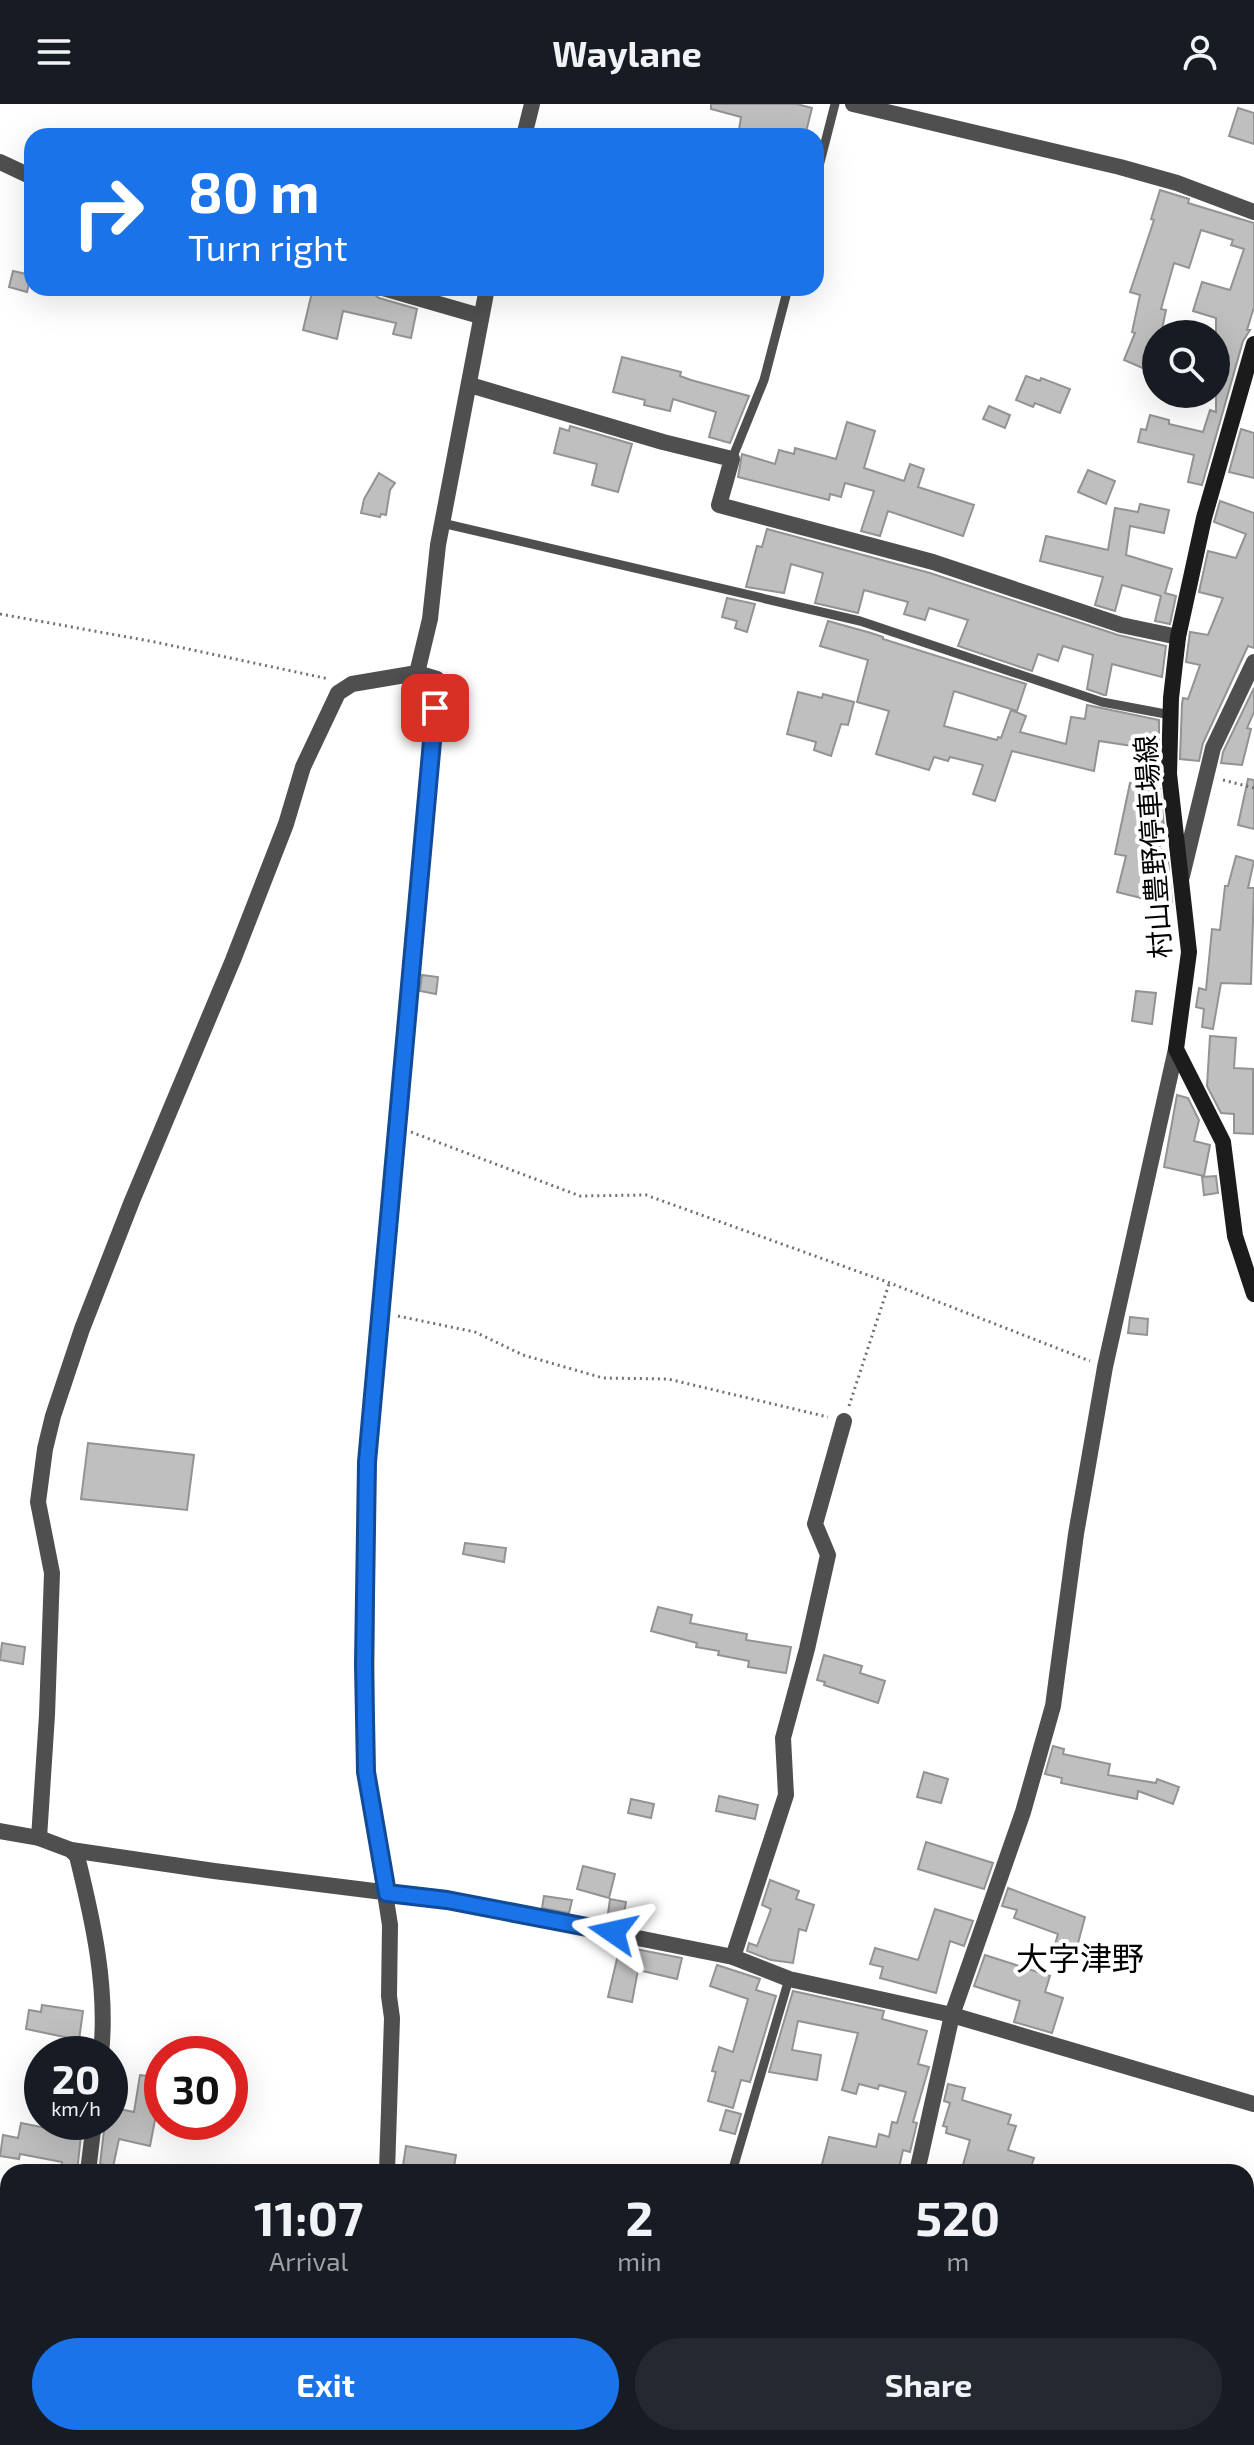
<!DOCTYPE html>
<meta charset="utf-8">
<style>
body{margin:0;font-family:"Exo 2","Noto Sans JP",sans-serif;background:#242831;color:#f1f3f6;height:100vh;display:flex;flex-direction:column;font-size:30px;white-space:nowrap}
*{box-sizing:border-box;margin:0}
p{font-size:26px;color:#9ea1a6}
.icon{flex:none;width:44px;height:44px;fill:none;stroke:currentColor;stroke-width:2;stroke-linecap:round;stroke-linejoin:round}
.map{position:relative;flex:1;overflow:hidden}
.sheet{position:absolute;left:0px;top:2060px;width:1254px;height:282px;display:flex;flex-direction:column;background:#171b24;border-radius:24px 24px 0 0;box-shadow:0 8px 32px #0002}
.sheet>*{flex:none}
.guide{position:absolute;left:24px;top:24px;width:800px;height:168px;border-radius:24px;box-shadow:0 8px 32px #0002;background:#1a73e8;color:#fff;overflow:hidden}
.tools{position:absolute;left:1142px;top:216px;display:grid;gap:16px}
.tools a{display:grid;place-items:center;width:88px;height:88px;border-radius:50%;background:#171b24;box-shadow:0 8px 32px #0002;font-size:40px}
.speed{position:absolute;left:24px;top:1932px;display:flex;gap:16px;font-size:40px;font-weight:700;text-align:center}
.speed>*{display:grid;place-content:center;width:104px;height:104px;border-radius:50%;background:#171b24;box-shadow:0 8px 32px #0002;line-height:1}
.speed small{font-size:20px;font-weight:400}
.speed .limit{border:12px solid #d22;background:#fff;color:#111}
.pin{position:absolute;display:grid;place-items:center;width:68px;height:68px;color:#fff;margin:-34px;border-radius:16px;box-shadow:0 4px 12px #0006}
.me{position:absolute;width:88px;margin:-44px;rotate:281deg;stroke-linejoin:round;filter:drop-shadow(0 0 6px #0008)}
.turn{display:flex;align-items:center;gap:28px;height:168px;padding:0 32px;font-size:36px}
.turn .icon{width:104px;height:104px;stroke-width:2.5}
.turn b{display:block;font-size:56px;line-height:68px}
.eta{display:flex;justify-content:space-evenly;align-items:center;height:136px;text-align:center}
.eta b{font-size:48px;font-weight:700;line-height:56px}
.primary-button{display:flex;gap:16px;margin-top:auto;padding:16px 32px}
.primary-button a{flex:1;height:92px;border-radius:48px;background:#1a73e8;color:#fff;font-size:32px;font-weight:700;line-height:92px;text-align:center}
.primary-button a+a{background:#242831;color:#f1f3f6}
header{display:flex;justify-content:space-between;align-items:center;height:104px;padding:0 32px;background:#171b24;font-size:36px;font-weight:700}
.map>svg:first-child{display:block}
</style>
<header><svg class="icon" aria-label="menu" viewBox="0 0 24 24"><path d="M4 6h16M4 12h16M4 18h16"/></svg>Waylane<svg class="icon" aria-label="person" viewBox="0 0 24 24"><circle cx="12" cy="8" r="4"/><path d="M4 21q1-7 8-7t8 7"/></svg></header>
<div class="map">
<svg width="1254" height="2341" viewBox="0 0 1254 2341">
<rect width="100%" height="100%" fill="#fff"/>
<g fill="#bfbfbf" stroke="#939393" stroke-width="2">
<path d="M711 0H797L812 4 805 32H738L741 13 711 5Z"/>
<path d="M1238 4 1254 9V40L1229 32Z"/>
<path d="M1160 86 1189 95 1188 99 1254 119V203L1247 226H1250L1243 237 1202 381 1188 378 1194 351 1138 338 1141 325 1146 326 1150 311 1169 316V320L1203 328 1210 306 1216 308V214L1193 207 1202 178 1230 186 1244 145 1231 141 1233 136 1201 126 1189 164 1174 159 1161 205 1166 206 1161 230H1156V252L1152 268 1124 256 1135 229 1132 228 1140 191 1130 188 1154 116 1151 115Z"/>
<path d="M13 167 31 171 27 188 9 183Z"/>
<path d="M313 184H372L375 191 379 194 417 205 411 234 393 230 396 219 343 207 337 235 303 226Z"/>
<path d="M622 253 681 268 680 272 691 276 749 292 730 339 709 333 716 308 673 295 670 307 644 301 645 296 613 288Z"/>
<path d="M1026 272 1040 277 1041 274 1070 285 1060 309 1035 299 1033 303 1016 296Z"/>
<path d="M989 302 1010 311 1005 324 983 315Z"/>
<path d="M847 318 875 327 864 364 904 377 910 360 924 365 918 383 974 401 963 432 888 407 880 432 861 427 874 387 845 379 841 393 830 390 829 396 738 373 742 350 775 360 779 346 794 350 795 344 836 355Z"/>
<path d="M570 322 632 340 618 388 592 381 597 360 554 349 560 324 569 327Z"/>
<path d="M1241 325 1254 329V374L1229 368Z"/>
<path d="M1088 366 1115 377 1106 400 1078 388Z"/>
<path d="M379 369 395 379 390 386 386 411 381 410 380 413 361 409 364 395Z"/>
<path d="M1220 397 1254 409V544L1248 542 1203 639 1199 657 1180 655 1182 600 1183 594 1188 595 1200 561 1186 558 1190 528 1208 531 1223 494 1199 488 1208 447 1236 454 1246 430 1214 418Z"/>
<path d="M1140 400 1169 406 1164 429 1130 422 1126 451 1172 465 1165 489 1176 492 1170 520 1155 517 1161 492 1122 481 1115 507 1095 501 1103 473 1040 457 1046 432 1108 446 1115 404 1138 408Z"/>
<path d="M767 425 930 469 1118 531 1166 542 1162 573 1112 560 1106 591H1104L1087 585 1093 551 1063 542 1058 557 1038 550 1032 567 958 542 968 516 929 504 925 516 904 510 908 498 864 486 858 509 815 499 823 469 791 460 784 489 746 483 757 442 762 443Z"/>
<path d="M727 494 755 500 747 528 735 524 737 517 722 513Z"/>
<path d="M828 517 871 529 883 533V535L1026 580 1017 607 954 587 944 622 997 636 998 633 1001 634 1011 606 1026 612 1020 628 1066 640 1071 613 1085 615 1087 601 1159 616V646L1099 637 1094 667 1012 647 995 697 973 690 983 661 950 653 948 657 934 653 929 666 876 650 889 607 857 598 868 556 820 542Z"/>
<path d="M1254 584V608L1247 624 1251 625 1242 661 1221 659 1223 648Z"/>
<path d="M798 588 822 594 823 590 854 598 848 621 841 620 831 652 814 646 816 638 787 630Z"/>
<path d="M1248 675 1254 676V725L1238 721Z"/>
<path d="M1130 679 1160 685 1164 723 1159 745 1167 747 1172 798 1150 793 1149 796 1117 788 1126 752 1115 750Z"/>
<path d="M1236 752 1254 757 1248 784H1254L1251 880 1221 879 1213 925 1202 923 1204 905 1196 903 1199 884 1206 886 1212 825 1220 826 1225 782H1228Z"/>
<path d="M422 871 438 873 436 890 420 887Z"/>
<path d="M1136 887 1156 889 1152 920 1132 917Z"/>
<path d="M1210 932 1236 934 1234 964 1253 965V1030L1234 1029V1010L1221 1009 1207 982Z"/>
<path d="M1177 991 1188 994 1199 1016 1194 1037 1210 1041 1204 1072 1164 1063Z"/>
<path d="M1216 1072 1218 1089 1204 1091 1202 1073Z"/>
<path d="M1130 1213 1148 1215 1147 1231 1128 1229Z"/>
<path d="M88 1339 194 1351 187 1406 81 1395Z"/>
<path d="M465 1439 506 1444 504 1458 463 1450Z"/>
<path d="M658 1503 692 1511 690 1519 747 1530 746 1536 791 1543 786 1569 748 1563 749 1557 718 1551 719 1547 696 1543 697 1539 651 1527Z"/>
<path d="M2 1539 25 1543 23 1560 0 1556Z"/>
<path d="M824 1551 862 1562 860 1569 885 1577 878 1599 824 1581 825 1578 817 1576Z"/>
<path d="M1053 1642 1064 1645 1063 1650 1110 1660 1108 1671 1156 1679 1157 1675 1179 1683 1173 1700 1138 1687 1137 1695 1061 1679 1062 1674 1045 1670Z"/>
<path d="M924 1668 948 1675 941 1699 917 1693Z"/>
<path d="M719 1692 758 1701 755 1715 716 1707Z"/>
<path d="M631 1695 654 1700 651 1714 628 1709Z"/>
<path d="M926 1738 993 1759 984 1785 918 1765Z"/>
<path d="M583 1762 615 1770 609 1794 577 1785Z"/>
<path d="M770 1776 799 1787 796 1795 814 1801 806 1827 799 1825 793 1859 771 1856 747 1847 749 1839 757 1842 767 1816 771 1805 762 1801Z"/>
<path d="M1008 1784 1085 1813 1074 1854 1053 1847 1058 1830 1014 1814 1017 1806 1002 1802Z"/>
<path d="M544 1792 572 1796 569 1809 542 1804Z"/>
<path d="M610 1795 626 1798 622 1820 607 1817Z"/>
<path d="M935 1805 973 1817 964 1842 950 1837 936 1889 880 1874 883 1863 870 1860 875 1844 918 1856Z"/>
<path d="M620 1842 682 1854 677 1875 638 1866 632 1898 608 1893Z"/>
<path d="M985 1851 1050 1872 1045 1888 1063 1894 1052 1929 1014 1918 1020 1897 974 1882Z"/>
<path d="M717 1861 760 1875 756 1886 776 1892 750 1978 741 1976 733 2004 708 1997 716 1968 712 1967 719 1943 733 1948 748 1895 710 1882Z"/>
<path d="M793 1887 884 1907 882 1915 927 1927 918 1960 929 1963 913 2018 917 2019 910 2048 903 2046 898 2068H820L829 2033 876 2043 879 2030 889 2033 892 2018 897 2019 906 1988 879 1981 878 1985 859 1980 856 1990 842 1986 858 1929 798 1917 792 1946 821 1951 817 1976 769 1968Z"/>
<path d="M42 1901 83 1907 79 1936 26 1925 29 1906 41 1908Z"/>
<path d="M140 1971 162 1974V1991L160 1990 150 2042 119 2035 113 2063 100 2060 105 2018H110V2003L134 2008Z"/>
<path d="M948 1980 965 1984 962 1996 1011 2011 1008 2020 1016 2022 1008 2046 1034 2054 1029 2068H961L970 2036 946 2029 947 2023 943 2022 950 1999 944 1997Z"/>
<path d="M726 2006 741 2010 735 2030 720 2026Z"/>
<path d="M21 2019 81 2031 77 2068H61L62 2058 20 2050 19 2055 0 2052 3 2031 18 2034Z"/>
<path d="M406 2042 456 2051 453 2068H402Z"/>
</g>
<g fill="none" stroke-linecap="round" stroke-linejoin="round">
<g stroke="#717171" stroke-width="3" stroke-dasharray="2 4" stroke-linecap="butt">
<path d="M0 510 155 538 329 575"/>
<path d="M1223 676 1254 684"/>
<path d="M411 1028 580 1092 646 1091 890 1179 1090 1257"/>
<path d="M398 1212 475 1228 523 1251 603 1274 668 1275 828 1313"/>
<path d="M849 1302 889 1180"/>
</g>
<g stroke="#4f4f4f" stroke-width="9">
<path d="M816 74 835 0"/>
<path d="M732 355 764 276 788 184"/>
<path d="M442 419 860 517 1102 598 1171 611"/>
<path d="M732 2068 789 1875"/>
<path d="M642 2341 645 2334"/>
</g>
<g stroke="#4f4f4f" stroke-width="16">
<path d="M853 0 1120 63 1177 79 1254 108"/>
<path d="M524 32 532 0"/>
<path d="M0 58 32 73"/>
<path d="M383 184 480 212"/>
<path d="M470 281 663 338 732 355 719 401 933 458 1121 521 1178 533"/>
<path d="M417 569 430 515 438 441 487 184"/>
<path d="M1182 772 1213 644 1254 558"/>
<path d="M0 1727 39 1734 71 1746 214 1767 447 1796 733 1853 789 1875 952 1911 1254 2000"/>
<path d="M39 1734 47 1611 52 1469 38 1398 45 1345 53 1312 82 1225 132 1097 233 856 286 720 303 663 338 589 352 580 417 569 437 575 367 1358 366 1668 390 1821 389 1892 392 1914 387 2068"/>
<path d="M71 1746 77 1752C93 1817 108 1883 101 1950"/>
<path d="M733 1853 786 1691 783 1634 807 1545 828 1451 815 1420 844 1317"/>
<path d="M88 2068 94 2018"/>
<path d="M0 2244 8 2246"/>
<path d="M353 2334 378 2341"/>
<path d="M0 2337 8 2314"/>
</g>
<g stroke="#4f4f4f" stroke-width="16">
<path d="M917 2068 952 1911 1023 1708 1053 1602 1076 1430 1105 1263 1176 945"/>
<path d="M805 2341 808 2334"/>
</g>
<g stroke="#1c1c1c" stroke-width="16">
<path d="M1254 240 1204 414 1178 533 1171 594 1169 670 1189 848 1176 945 1223 1038 1235 1132 1254 1190"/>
<path d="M1252 2341 1254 2331"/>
</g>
</g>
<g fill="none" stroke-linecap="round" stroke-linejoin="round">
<g stroke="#114b97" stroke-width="20">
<path id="route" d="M435 604 367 1358 364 1560 366 1668 387 1789 447 1796 613 1828"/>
</g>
<use href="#route" stroke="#1a73e8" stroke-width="14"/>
</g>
<g text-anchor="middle" stroke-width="8" stroke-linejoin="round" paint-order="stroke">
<g font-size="28" fill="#000" stroke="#fff">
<text transform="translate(1153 743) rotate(-94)" y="10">村山豊野停車場線</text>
</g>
<g font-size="32" fill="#000" stroke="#fff">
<text x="1080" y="1866">大字津野</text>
</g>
</g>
</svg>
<div class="tools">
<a><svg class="icon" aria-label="search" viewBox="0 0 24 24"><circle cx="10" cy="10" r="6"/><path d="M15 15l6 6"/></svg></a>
</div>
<div class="speed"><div>20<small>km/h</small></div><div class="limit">30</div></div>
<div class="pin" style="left:435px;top:604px;background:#d93025"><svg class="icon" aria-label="arrive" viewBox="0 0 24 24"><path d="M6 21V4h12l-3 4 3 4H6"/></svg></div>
<svg class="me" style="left:613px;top:1828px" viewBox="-20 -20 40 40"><path d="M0-17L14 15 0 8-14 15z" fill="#1a73e8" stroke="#fff" stroke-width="4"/></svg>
<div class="guide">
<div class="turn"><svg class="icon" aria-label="right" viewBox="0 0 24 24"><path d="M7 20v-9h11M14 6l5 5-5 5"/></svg><div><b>80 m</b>Turn right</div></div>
</div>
<section class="sheet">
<div class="eta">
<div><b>11:07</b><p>Arrival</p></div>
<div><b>2</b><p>min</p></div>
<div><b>520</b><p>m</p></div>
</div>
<div class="primary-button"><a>Exit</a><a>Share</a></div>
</section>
</div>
